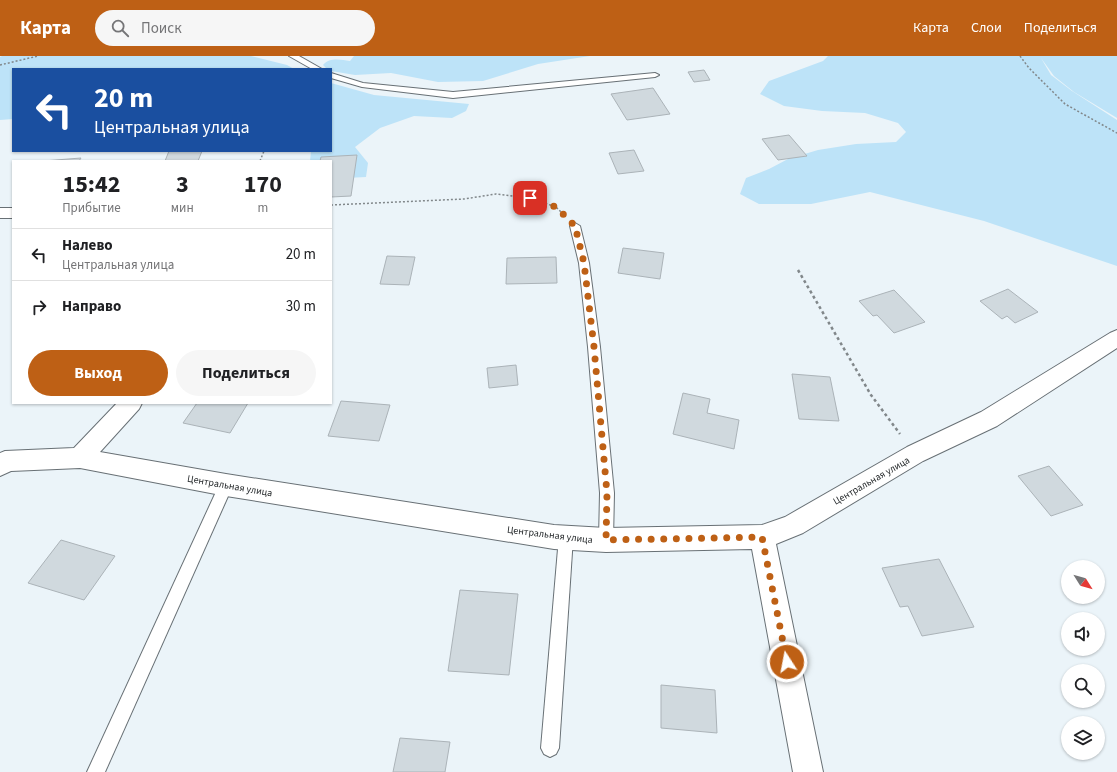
<!DOCTYPE html>
<html lang="ru">
<meta charset="utf-8">
<style>
body{margin:0;font-family:"Source Sans 3",sans-serif;background:#f6f6f6;color:#202124;height:100vh;display:flex;flex-direction:column;font-size:15px;white-space:nowrap}
*{box-sizing:border-box;margin:0}
p{font-size:13px;color:#757577}
.icon{flex:none;width:22px;height:22px;fill:none;stroke:currentColor;stroke-width:2;stroke-linecap:round;stroke-linejoin:round}
.map{position:relative;flex:1;overflow:hidden}
.details{position:absolute;left:12px;top:104px;width:320px;height:244px;display:flex;flex-direction:column;background:#fff;border-radius:0px;box-shadow:0 1px 3px #0004}
.details>*{flex:none}
.guide{position:absolute;left:12px;top:12px;width:320px;height:84px;border-radius:0px;box-shadow:0 1px 3px #0004;background:#1a4fa0;color:#fff;overflow:hidden}
.needle{width:26px;rotate:127deg}
.buttons{position:absolute;left:1061px;top:504px;display:grid;gap:8px}
.buttons a{display:grid;place-items:center;width:44px;height:44px;border-radius:50%;background:#fff;box-shadow:0 1px 3px #0004;font-size:20px}
.pin{position:absolute;display:grid;place-items:center;width:34px;height:34px;color:#fff;margin:-17px;border-radius:8px;box-shadow:0 2px 6px #0006}
.me{position:absolute;width:44px;margin:-22px;rotate:349deg;stroke-linejoin:round;filter:drop-shadow(0 0 3px #0008)}
.turn{display:flex;align-items:center;gap:14px;height:84px;padding:0 16px;font-size:18px}
.turn .icon{width:52px;height:52px;stroke-width:2.5}
.turn b{display:block;font-size:28px;line-height:34px}
.eta{display:flex;justify-content:space-evenly;align-items:center;height:68px;text-align:center}
.eta b{font-size:24px;font-weight:700;line-height:28px}
.primary-button{display:flex;gap:8px;margin-top:auto;padding:8px 16px}
.primary-button a{flex:1;height:46px;border-radius:24px;background:#be6015;color:#fff;font-size:16px;font-weight:700;line-height:46px;text-align:center}
.primary-button a+a{background:#f6f6f6;color:#202124}
ul{padding:0;list-style:none}
li{display:flex;align-items:center;gap:12px;height:52px;padding:0 16px;border-top:1px solid #e0e0e0}
li div{flex:1}
li b{display:block;font-size:15px}
li em{font-style:normal}
header{display:flex;align-items:center;gap:24px;box-sizing:border-box;height:56px;padding:0 20px;background:#be6015;color:#fff}
header strong{font-size:19px}
nav{display:flex;gap:22px;margin-inline-start:auto;font-size:14px}
.search{width:280px;height:36px;background:#f6f6f6;display:flex;align-items:center;gap:10px;box-sizing:border-box;padding:0 14px;border-radius:22px;color:#757577;font-size:15px}
.map>svg:first-child{display:block}
</style>
<header>
<strong>Карта</strong>
<div class="search"><svg class="icon" aria-label="search" viewBox="0 0 24 24"><circle cx="10" cy="10" r="6"/><path d="M15 15l6 6"/></svg>Поиск</div>
<nav><a>Карта</a><a>Слои</a><a>Поделиться</a></nav>
</header>
<div class="map">
<svg width="1117" height="716" viewBox="0 0 1117 716">
<rect width="100%" height="100%" fill="#ebf4f9"/>
<g fill="#bde3f8">
<path d="M2 0H251L287 9 294 13H13V63L0 64V1Z"/>
<path d="M354 0H590L538 8 483 25 438 26 391 17 355 19 331 15V13H327L323 9C330 1 341 4 350 5Z"/>
<path d="M828 0H1117V62L1074 36 1054 20 1041 2 1051 19 1072 35 1117 64V210L984 165 870 136 811 148H759L740 138 746 122 769 113 788 103 818 94 856 88 896 86 906 76 898 67 865 57 822 55 784 50 760 38 769 25 823 5Z"/>
<path d="M331 27 374 39 469 48 466 55 452 62 414 60 380 72 355 91 368 107 366 121 346 122 331 105H310L311 95H331Z"/>
</g>
<g fill="#d0d9de" stroke="#abb3b8">
<path d="M704 14 710 24 694 26 688 16Z"/>
<path d="M653 32 670 58 627 64 611 38Z"/>
<path d="M789 79 807 100 778 104 762 83Z"/>
<path d="M634 94 644 115 618 118 609 97Z"/>
<path d="M169 95H202L198 105H165Z"/>
<path d="M357 99 351 140 331 141V105H320L321 101Z"/>
<path d="M81 102 79 105H43Z"/>
<path d="M623 192 664 197 660 223 618 217Z"/>
<path d="M387 200 415 201 409 229 380 228Z"/>
<path d="M556 201 557 227 506 228 507 202Z"/>
<path d="M1008 233 1038 256 1015 267 1007 260 1002 263 980 245Z"/>
<path d="M894 234 925 266 894 277 877 259 873 260 859 245Z"/>
<path d="M516 309 518 329 489 332 487 312Z"/>
<path d="M792 318 830 321 839 365 799 363Z"/>
<path d="M683 337 710 343 707 357 739 364 734 393 673 378Z"/>
<path d="M341 345 390 349 379 385 328 380Z"/>
<path d="M197 347H248L230 377 183 367Z"/>
<path d="M1049 410 1083 449 1051 460 1018 420Z"/>
<path d="M61 484 115 500 84 544 28 527Z"/>
<path d="M939 503 974 571 922 580 908 550 900 551 882 512Z"/>
<path d="M460 534 518 538 509 619 448 615Z"/>
<path d="M661 629 715 634 717 677 661 672Z"/>
<path d="M400 682 450 686 445 716H393Z"/>
</g>
<g fill="none" stroke-linecap="round" stroke-linejoin="round">
<g stroke="#687075" stroke-width="2">
<g id="service">
<path d="M289 0H299L322 13H312Z"/>
<path d="M331 17 363 27 453 36 655 17 659 19 655 21 453 42 362 31 331 22Z"/>
<path d="M575 167 580 170 589 207 600 291 614 437 613 484 611 489 606 491 601 489 599 484 600 437 588 291 579 207 570 170Z"/>
<path d="M226 423 231 425 233 429 105 716H87L221 425Z"/>
<path d="M566 474 571 476 573 481 559 692 556 698 550 701 544 698 541 692 559 481 561 476Z"/>
</g>
</g>
<g stroke="#687075" stroke-width="2">
<g id="minor">
<rect x="0" y="152" width="13" height="10"/>
<path d="M1117 274V292L997 370 923 405 803 477 776 488 823 716H793L752 493 606 496 554 493 226 440 80 412 11 415 0 420V397L5 395 74 392 117 347H142L139 353 100 396 226 418 554 469 606 472 762 469 785 461 907 391 981 356 1110 277Z"/>
</g>
</g>
<g stroke="#81878a" stroke-width="1.5" stroke-dasharray="2 2" stroke-linecap="butt">
<path d="M1020 0 1029 12 1065 48 1117 77"/>
<path d="M0 9 38 0"/>
<path d="M260 105 264 95"/>
<path d="M331 149 464 143 496 138 530 142 556 151 563 158"/>
</g>
<path stroke="#81878a" stroke-width="2.5" stroke-dasharray="3 3" stroke-linecap="butt" d="M798 214 871 339 900 378"/>
<use href="#service" fill="#fff" fill-rule="evenodd"/>
<use href="#minor" fill="#fff" fill-rule="evenodd"/>
</g>
<g fill="none" stroke-linecap="round" stroke-linejoin="round">
<path stroke="#be6015" stroke-width="7" stroke-dasharray="0 12.6" d="M530 142 556 151 575 170 584 207 594 291 607 437 606 484 762 481 787 606"/>
</g>
<g text-anchor="middle" stroke-width="4" stroke-linejoin="round" paint-order="stroke">
<g font-size="10" fill="#262a2c" stroke="#fff">
<text transform="translate(871 424) rotate(-30)" y="4">Центральная улица</text>
<text transform="translate(230 429) rotate(10)" y="4">Центральная улица</text>
<text transform="translate(550 478) rotate(7)" y="4">Центральная улица</text>
</g>
</g>
</svg>
<div class="buttons">
<a><svg class="needle" viewBox="-14 -14 28 28"><path d="M0-13l5 13h-10z" fill="#e53935"/><path d="M0 13l5-13h-10z" fill="#757577"/></svg></a>
<a><svg class="icon" aria-label="sound" viewBox="0 0 24 24"><path d="M4 9h4l5-4v14l-5-4H4zM17 9q2 3 0 6"/></svg></a>
<a><svg class="icon" aria-label="search" viewBox="0 0 24 24"><circle cx="10" cy="10" r="6"/><path d="M15 15l6 6"/></svg></a>
<a><svg class="icon" aria-label="layers" viewBox="0 0 24 24"><path d="M12 4l9 5-9 5-9-5zM3 14l9 5 9-5"/></svg></a>
</div>
<div class="pin" style="left:530px;top:142px;background:#d93025"><svg class="icon" aria-label="arrive" viewBox="0 0 24 24"><path d="M6 21V4h12l-3 4 3 4H6"/></svg></div>
<svg class="me" style="left:787px;top:606px" viewBox="-20 -20 40 40"><circle r="17" fill="#be6015" stroke="#fff" stroke-width="3"/><path d="M0-11L8 9 0 5-8 9z" fill="#fff"/></svg>
<div class="guide">
<div class="turn"><svg class="icon" aria-label="left" viewBox="0 0 24 24"><path d="M17 20v-9H6M10 6l-5 5 5 5"/></svg><div><b>20 m</b>Центральная улица</div></div>
</div>
<section class="details">
<div class="eta">
<div><b>15:42</b><p>Прибытие</p></div>
<div><b>3</b><p>мин</p></div>
<div><b>170</b><p>m</p></div>
</div>
<ul>
<li><svg class="icon" aria-label="left" viewBox="0 0 24 24"><path d="M17 20v-9H6M10 6l-5 5 5 5"/></svg><div><b>Налево</b><p>Центральная улица</p></div><em>20 m</em></li>
<li><svg class="icon" aria-label="right" viewBox="0 0 24 24"><path d="M7 20v-9h11M14 6l5 5-5 5"/></svg><div><b>Направо</b></div><em>30 m</em></li>
</ul>
<div class="primary-button"><a>Выход</a><a>Поделиться</a></div>
</section>
</div>
